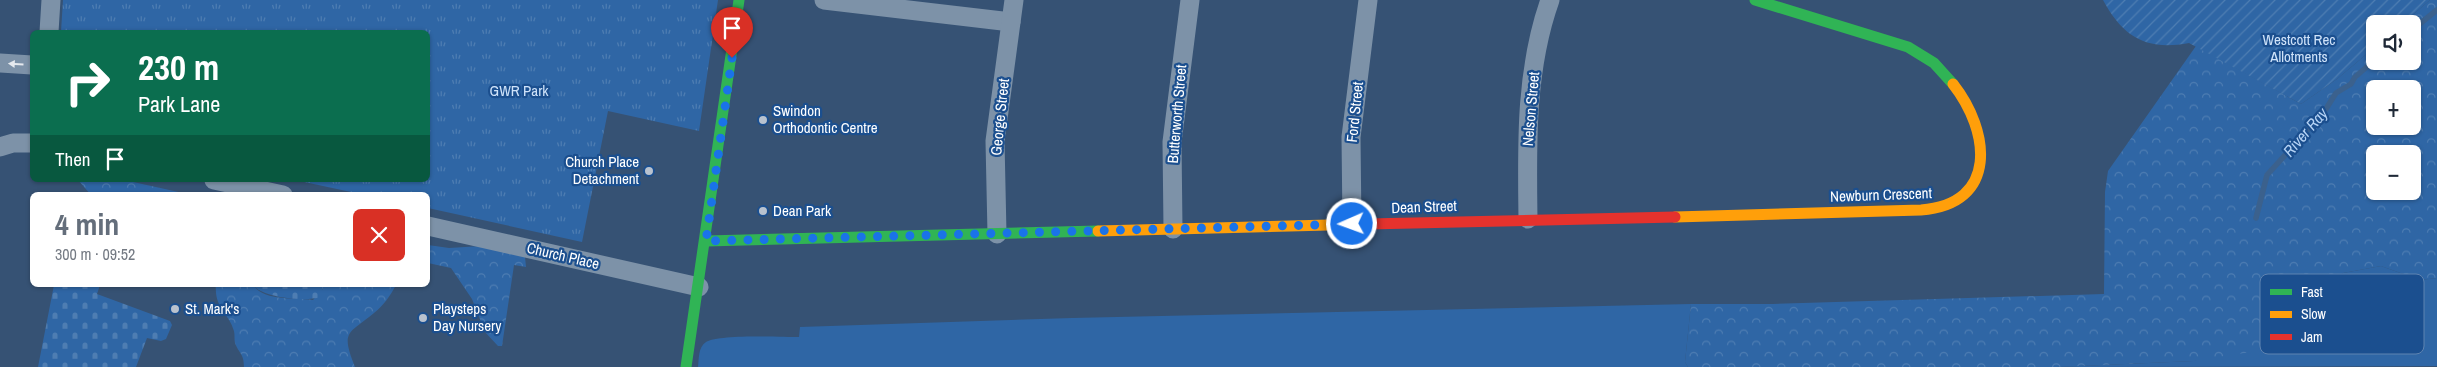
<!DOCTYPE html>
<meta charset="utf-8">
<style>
body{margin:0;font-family:"Archivo Narrow",sans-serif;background:#f6f6f7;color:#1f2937;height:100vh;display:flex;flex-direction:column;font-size:19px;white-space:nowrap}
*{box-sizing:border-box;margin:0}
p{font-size:16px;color:#747a83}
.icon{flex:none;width:28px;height:28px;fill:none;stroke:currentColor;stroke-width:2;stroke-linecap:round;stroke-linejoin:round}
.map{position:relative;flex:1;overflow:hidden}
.side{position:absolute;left:30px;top:192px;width:400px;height:95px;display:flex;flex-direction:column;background:#fff;border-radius:8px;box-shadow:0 1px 4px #0004}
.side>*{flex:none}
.guide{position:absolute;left:30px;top:30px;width:400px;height:152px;border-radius:8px;box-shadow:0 1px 4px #0004;background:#0b6e4f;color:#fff;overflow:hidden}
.buttons{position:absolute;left:2366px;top:15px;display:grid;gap:10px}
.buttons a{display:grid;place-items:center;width:55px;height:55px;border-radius:8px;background:#fff;box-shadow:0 1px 4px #0004;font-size:25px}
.pin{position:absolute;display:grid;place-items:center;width:42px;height:42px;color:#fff;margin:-51px -21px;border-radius:50% 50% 50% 0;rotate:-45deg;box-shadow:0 0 5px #0007}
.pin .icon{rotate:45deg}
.me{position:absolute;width:55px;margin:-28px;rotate:268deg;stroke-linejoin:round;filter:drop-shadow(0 0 4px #0008)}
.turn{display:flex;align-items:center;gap:18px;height:105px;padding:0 25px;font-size:22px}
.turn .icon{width:65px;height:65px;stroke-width:2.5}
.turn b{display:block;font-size:35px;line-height:42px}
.then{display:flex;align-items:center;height:48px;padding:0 25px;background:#0003;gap:10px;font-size:19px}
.round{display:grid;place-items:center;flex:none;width:52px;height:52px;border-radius:8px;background:#f6f6f7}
.head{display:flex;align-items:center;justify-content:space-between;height:85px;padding:0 25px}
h1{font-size:30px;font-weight:800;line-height:38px;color:#646e7b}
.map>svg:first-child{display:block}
</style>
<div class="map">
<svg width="2437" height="367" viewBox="0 0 2437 367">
<defs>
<pattern id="forest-crowns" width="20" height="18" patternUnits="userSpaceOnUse" patternTransform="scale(1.25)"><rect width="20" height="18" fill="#2f66a5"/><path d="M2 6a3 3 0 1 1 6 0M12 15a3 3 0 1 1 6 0" fill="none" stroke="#4e7db2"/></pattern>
<pattern id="cemetery-stones" width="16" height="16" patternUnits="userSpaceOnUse" patternTransform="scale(1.25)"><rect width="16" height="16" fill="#2f66a5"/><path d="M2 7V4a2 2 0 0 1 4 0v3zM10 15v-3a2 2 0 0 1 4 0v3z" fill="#4e7db2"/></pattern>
<pattern id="park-tufts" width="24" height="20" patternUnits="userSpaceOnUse" patternTransform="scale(1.25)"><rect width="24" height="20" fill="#2f66a5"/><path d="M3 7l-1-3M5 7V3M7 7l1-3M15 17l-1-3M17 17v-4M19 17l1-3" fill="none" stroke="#4e7db2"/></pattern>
<pattern id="garden-furrows" width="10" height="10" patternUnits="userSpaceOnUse" patternTransform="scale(1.25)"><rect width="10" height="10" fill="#2f66a5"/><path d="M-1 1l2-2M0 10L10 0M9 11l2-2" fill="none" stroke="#4e7db2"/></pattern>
</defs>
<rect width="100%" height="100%" fill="#365274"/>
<g fill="#2f66a5">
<path d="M2381 266 2420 280 2437 278V366L2057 367 2193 361 2305 332 2315 290 2343 273Z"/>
<path d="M1691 304 1685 362 1688 367H698C699 359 698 347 706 342 719 334 781 337 799 337L800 327 1072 318Z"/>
</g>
<g fill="url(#forest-crowns)" fill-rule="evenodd">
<path d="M2430 0H2437V278L2420 280 2381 266 2343 273 2315 291 2305 332 2289 346 2194 361 2057 367H1688L1685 362 1691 304H1773L2104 294 2105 192 2108 171 2196 46 2301 104 2337 79 2375 47V61H2412V24H2402ZM2375 89H2412V126H2375ZM2375 154H2412V191H2375Z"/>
<path d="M78 180H124L192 195H91Z"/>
<path d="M428 245 449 248 482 246 525 257 526 267 514 265 502 346H498L485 332 472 299 451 268 428 263Z"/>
<path d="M216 285H253C265 302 294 297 313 300L323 289 320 285H396C390 296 384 305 374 313 349 334 340 330 355 367H244C244 353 239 354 235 343 234 339 235 335 234 331 229 313 214 308 216 285Z"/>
</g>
<g fill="url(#cemetery-stones)">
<path d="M54 285H100L97 294 170 321 172 325 166 339 161 341 147 338 136 367H38Z"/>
<path d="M253 285H320L323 288 320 297C307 302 262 298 253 285Z"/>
</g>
<path fill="url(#park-tufts)" d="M63 0H718L699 131 608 111 582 242 428 208V195H365L295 180H428V32H61Z"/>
<path fill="url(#garden-furrows)" d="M2103 0H2430L2402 24H2375V47L2337 79 2301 104 2189 43C2146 51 2123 37 2103 0Z"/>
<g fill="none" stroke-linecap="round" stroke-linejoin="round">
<g stroke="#3b618d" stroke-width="5.5">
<path d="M2412 30 2437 10"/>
<path d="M2256 218 2267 175 2324 112 2336 93 2351 84 2355 77 2375 60"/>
</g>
<g stroke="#7d92a8" stroke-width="19">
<path d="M824 0 1011 22"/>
<path d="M49 32 51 0"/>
<path d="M0 63 32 65"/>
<path d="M0 147 13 143H32"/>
<path d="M214 180 283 195"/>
<path d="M1528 219C1527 146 1525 70 1550 0"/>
<path d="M1352 225 1351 137 1368 0"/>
<path d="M428 226 699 287"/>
<path d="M1173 229 1172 142 1190 0"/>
<path d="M997 234 995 141 1014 0"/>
</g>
<g stroke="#30b455" stroke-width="11">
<path d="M1755 0 1908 47 1934 63 1953 84"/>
<path d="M706 241 1098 231"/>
<path d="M686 367 739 0"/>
</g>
<g stroke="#ff9f0a" stroke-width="11">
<path d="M1675 217 1921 210C1999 204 1990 131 1953 84"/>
<path d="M1098 231 1368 224"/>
</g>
<path stroke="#e5322d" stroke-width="11" d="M1368 224 1675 217"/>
</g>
<defs><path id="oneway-solid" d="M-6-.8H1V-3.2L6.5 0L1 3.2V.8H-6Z" transform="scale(1.25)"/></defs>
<use fill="#e5e9ee" href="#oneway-solid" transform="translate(16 64) rotate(-177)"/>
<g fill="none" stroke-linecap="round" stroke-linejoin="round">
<path stroke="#1a73e8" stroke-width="9" stroke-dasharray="0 16.2" d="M732 58 706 241 1352 224"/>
</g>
<g fill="#b9c2ce" stroke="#1b4f8f" stroke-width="2">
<circle cx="763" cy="120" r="5"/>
<circle cx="649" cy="171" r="5"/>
<circle cx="763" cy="211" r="5"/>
<circle cx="175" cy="309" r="5"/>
<circle cx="423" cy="318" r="5"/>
</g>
<g text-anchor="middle" stroke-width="4.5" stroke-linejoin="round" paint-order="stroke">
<g font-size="15" fill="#cfe3fa" stroke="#1b4f8f">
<text x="2299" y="45">Westcott Rec<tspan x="2299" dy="17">Allotments</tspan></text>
<text x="519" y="96">GWR Park</text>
</g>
<g font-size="15" fill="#fff" stroke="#1b4f8f">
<text transform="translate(1531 109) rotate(-85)" y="5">Nelson Street</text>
<text transform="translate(1355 112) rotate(-84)" y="5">Ford Street</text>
<text transform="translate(1177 114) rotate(-85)" y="5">Butterworth Street</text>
<text transform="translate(1000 117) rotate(-84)" y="5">George Street</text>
<text transform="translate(1881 195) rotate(-2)" y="5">Newburn Crescent</text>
<text transform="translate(1424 207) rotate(-2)" y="5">Dean Street</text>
<text transform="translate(563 256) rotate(13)" y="5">Church Place</text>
</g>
<g font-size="15" fill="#fff" stroke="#1b4f8f" text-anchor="start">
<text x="773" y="116">Swindon<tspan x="773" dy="17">Orthodontic Centre</tspan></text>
<text x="639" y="167" text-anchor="end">Church Place<tspan x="639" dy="17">Detachment</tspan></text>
<text x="773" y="216">Dean Park</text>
<text x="185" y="314">St. Mark's</text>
<text x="433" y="314">Playsteps<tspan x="433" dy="17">Day Nursery</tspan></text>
</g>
<g font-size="16" font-style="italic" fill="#b5d3f5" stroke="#1b4f8f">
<text transform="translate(2305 132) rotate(-49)" y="6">River Ray</text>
</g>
</g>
<rect x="2260" y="274" width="164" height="80" rx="8" fill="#1b4f8f" stroke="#5f84b1" stroke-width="1"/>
<rect x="2270" y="289" width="22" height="6" fill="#30b455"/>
<rect x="2270" y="311" width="22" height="7" fill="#ff9f0a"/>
<rect x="2270" y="334" width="22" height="6" fill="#e5322d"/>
<g font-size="14" fill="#fff">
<text x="2301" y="297">Fast</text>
<text x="2301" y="319">Slow</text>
<text x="2301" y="342">Jam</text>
</g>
</svg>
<div class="buttons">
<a><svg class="icon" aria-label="sound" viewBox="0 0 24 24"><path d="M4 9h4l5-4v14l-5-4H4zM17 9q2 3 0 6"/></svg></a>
<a>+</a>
<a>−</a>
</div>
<div class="pin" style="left:732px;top:58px;background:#d93025"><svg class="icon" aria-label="arrive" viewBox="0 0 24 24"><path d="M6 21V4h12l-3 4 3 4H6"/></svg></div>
<svg class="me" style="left:1352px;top:224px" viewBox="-20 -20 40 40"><circle r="17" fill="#1a73e8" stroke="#fff" stroke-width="3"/><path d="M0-11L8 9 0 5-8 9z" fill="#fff"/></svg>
<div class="guide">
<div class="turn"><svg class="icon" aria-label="right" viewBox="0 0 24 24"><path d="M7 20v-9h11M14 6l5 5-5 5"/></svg><div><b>230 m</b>Park Lane</div></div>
<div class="then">Then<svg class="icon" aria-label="arrive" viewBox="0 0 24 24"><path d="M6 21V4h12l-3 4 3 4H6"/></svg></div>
</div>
<section class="side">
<div class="head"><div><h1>4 min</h1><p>300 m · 09:52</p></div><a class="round" style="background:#d93025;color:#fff"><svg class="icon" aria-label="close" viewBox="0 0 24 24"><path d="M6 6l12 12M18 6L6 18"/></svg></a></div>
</section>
</div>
